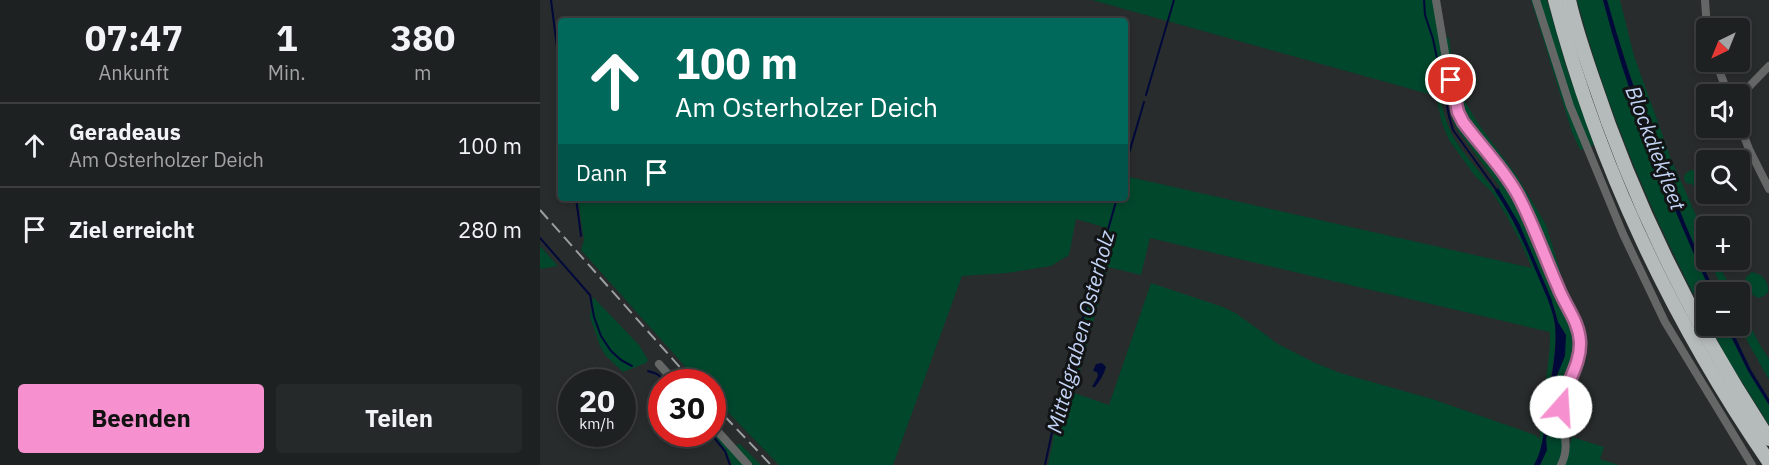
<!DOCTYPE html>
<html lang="de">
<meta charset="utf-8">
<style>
body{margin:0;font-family:"IBM Plex Sans",sans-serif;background:#26292a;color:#f1f3f6;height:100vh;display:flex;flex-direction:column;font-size:22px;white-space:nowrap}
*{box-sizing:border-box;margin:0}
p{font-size:20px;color:#a1a3a5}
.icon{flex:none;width:33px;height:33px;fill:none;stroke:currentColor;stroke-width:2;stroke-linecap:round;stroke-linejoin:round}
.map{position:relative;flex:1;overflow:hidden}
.panel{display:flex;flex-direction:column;background:#1e2122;width:540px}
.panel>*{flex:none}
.banner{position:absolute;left:18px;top:18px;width:570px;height:183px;border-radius:6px;box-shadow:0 3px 9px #0003,0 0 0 2px #3c3e40;background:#00695c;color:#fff;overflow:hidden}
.needle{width:39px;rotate:223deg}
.controls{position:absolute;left:1156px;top:18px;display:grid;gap:12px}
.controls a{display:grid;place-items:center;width:54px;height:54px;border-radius:6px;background:#1e2122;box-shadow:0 3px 9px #0003,0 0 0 2px #3c3e40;font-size:30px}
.speed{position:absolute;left:18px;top:369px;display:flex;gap:12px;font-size:30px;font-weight:700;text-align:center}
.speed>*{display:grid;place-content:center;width:78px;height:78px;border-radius:50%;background:#1e2122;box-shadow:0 3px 9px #0003,0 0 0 2px #3c3e40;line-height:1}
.speed small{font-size:15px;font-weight:400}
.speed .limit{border:9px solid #d22;background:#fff;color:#111}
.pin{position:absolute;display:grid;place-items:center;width:51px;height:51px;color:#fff;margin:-26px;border:3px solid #fff;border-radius:50%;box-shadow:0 2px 6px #0007}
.me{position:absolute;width:66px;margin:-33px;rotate:19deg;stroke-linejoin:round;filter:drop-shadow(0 0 4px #0008)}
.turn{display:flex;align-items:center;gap:21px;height:126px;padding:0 18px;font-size:27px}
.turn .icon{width:78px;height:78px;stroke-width:2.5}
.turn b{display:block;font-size:42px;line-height:51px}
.then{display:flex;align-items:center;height:57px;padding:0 18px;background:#0003;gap:12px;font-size:22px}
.eta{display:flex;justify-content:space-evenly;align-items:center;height:102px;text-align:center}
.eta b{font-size:36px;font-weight:700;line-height:42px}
.primary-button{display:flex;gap:12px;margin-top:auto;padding:12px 18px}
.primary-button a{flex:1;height:69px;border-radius:6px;background:#f690cf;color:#111;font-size:24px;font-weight:700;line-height:69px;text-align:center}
.primary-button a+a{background:#26292a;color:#f1f3f6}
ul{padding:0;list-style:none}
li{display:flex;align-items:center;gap:18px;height:84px;padding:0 18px;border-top:2px solid #3c3e40}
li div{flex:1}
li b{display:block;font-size:22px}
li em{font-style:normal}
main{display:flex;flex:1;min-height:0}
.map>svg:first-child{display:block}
</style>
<main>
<section class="panel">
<div class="eta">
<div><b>07:47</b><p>Ankunft</p></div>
<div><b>1</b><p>Min.</p></div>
<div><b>380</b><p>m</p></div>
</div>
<ul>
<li><svg class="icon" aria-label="ahead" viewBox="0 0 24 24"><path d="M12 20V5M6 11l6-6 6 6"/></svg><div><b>Geradeaus</b><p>Am Osterholzer Deich</p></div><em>100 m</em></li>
<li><svg class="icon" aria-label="arrive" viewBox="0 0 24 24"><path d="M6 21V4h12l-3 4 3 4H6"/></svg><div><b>Ziel erreicht</b></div><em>280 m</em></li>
</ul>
<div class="primary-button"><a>Beenden</a><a>Teilen</a></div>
</section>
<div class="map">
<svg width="1229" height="465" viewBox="0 0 1229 465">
<rect width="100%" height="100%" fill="#282c2d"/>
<g fill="#00472c" fill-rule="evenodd">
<path d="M552 0H893L900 37 909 38 912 59 923 98 937 122 977 176 1006 225 1019 267 1021 274 1016 269 987 202 973 179 915 109 922 127 972 190 1034 323 1037 335 1038 349 1024 386 1023 451 1018 465H1000C1004 458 1008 448 1006 440L1015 380 1026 335 1018 323 1016 313 968 204 958 188 960 187 916 128 911 115 907 97H901C906 141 929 156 954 190 973 216 1012 294 1015 326 1017 347 1012 369 1009 390 1006 414 1007 444 994 465H508L517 420 567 228 536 219 529 255 511 266 467 273 422 276 353 465H239L173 397 172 382H159L41 250 44 240 38 198H585V176L992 268 980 241 965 213 952 192 935 176 909 140 902 123 896 96ZM610 238 1010 332C1011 368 999 403 1000 439L995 435 892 399 800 373 773 362 738 344 697 314 683 307 611 283 569 405 534 393 568 267 601 275Z"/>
<path d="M991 0H1007L1026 66 1054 145 1040 150 1032 132Z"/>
<path d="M1037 0H1063C1089 100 1128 198 1171 292H1167V320C1113 218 1067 111 1037 0Z"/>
<path d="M1067 0H1080L1094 56 1119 125 1131 159 1167 240V256L1164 250 1155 248C1122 167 1091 85 1067 0Z"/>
<path d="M1151 170 1159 171 1167 174V194H1177L1175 198 1166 201 1152 184 1146 183 1144 179 1145 174Z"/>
<path d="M0 246 18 266 0 269Z"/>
<path d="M1169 260H1176L1193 292H1184Z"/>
<path d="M1212 272C1222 274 1229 281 1228 292L1224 296 1218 298C1210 294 1208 290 1204 282L1207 276Z"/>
<path d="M53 297 99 345 108 360 106 363 83 372 66 356 60 346 50 317Z"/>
<path d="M1200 306 1220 345 1229 359V380L1199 326H1200Z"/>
<path d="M1170 326H1186L1208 371 1229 405V425L1187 358Z"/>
<path d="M172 429 204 465H192L187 452 173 433Z"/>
<path d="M1032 437 1064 447 1060 459 1079 465H1024Z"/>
<path d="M200 444 221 465H213L196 445Z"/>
</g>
<g fill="#01093a">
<path d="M1063 0H1067C1095 100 1132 198 1175 292H1171C1128 198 1089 100 1063 0Z"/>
<path d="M958 188 979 223 1011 298 1018 322 1026 335 1025 356 1015 380 1013 391 1006 440 1007 450 1000 465H994C1004 448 1004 426 1007 407 1010 382 1018 350 1015 325 1013 310 1006 295 1000 281 987 250 974 218 955 191Z"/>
<path d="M1186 326H1190L1211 370 1229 399V405L1208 371Z"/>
<path d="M562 363 566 367C564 374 560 381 555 387H552L558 376 557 372 553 371 556 364Z"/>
</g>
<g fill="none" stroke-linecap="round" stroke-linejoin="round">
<g stroke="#01093a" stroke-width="2">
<path d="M11 0 21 78"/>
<path d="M884 0 885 15 893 39 909 116 913 130 958 192"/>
<path d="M606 95 634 0"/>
<path d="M585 167 604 102"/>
<path d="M36 198 41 236"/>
<path d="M0 238 50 295 54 317 61 336 71 351 81 360 92 366"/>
<path d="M108 371 117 374 127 382"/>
<path d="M171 434 185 451 190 465"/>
<path d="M505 465 517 409 577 198"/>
</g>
<g stroke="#656767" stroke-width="8">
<path d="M896 0 906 59 919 112 923 122C941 145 967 174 980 199 995 228 1005 259 1018 288 1026 306 1040 322 1040 342 1041 366 1022 384 1021 407 1020 430 1032 443 1021 465"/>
<path d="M996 0 1030 106 1083 234 1125 322 1212 465"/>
<path d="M1165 0 1167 30"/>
<path d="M1176 62 1188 94"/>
<path d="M1200 96 1229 66"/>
<path d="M1200 126 1209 149 1229 189"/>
<path d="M119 364 135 382"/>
<path d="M172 425 208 465"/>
</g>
<g stroke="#b5baba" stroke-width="14">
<path d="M1015 0C1058 165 1133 322 1229 462"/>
<path d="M1029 0C1035 27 1044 53 1053 79 1096 209 1154 325 1229 439"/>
</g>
<g stroke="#9b9e9f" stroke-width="2" stroke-dasharray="12 6" stroke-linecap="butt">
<path d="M0 210 153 382"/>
<path d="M172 403 231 465"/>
</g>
</g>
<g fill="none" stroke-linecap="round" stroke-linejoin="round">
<g stroke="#a05e87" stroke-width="15">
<path id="route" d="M911 80 918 112 923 122C941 146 967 173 980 199 995 228 1005 258 1018 287 1025 306 1039 321 1040 342 1041 365 1025 384 1021 407"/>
</g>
<use href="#route" stroke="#f690cf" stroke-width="10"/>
</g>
<g text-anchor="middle" stroke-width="6" stroke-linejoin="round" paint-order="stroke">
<g font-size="21" font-style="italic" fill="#c4d4f6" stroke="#121415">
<text transform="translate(1115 148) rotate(69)" y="7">Blockdiekfleet</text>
<text transform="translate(541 332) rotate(-75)" y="7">Mittelgraben Osterholz</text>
</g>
</g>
</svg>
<div class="controls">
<a><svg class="needle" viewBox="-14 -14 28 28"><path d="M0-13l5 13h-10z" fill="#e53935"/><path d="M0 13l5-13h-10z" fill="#a1a3a5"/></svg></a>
<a><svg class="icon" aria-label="sound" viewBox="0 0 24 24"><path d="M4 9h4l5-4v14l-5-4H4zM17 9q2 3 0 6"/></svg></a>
<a><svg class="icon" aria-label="search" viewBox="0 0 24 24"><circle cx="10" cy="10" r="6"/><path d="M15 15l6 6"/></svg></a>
<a>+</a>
<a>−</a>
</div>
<div class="speed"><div>20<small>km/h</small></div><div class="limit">30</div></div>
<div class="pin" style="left:911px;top:80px;background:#d93025"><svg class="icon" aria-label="arrive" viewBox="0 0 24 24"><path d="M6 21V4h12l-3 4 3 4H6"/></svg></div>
<svg class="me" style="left:1021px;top:407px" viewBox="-20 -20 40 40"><circle r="19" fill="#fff"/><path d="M0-13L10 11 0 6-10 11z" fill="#f690cf"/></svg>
<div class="banner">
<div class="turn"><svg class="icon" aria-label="ahead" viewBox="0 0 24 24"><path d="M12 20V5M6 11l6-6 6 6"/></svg><div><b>100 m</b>Am Osterholzer Deich</div></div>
<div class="then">Dann<svg class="icon" aria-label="arrive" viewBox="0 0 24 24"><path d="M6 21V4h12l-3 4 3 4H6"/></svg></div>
</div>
</div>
</main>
